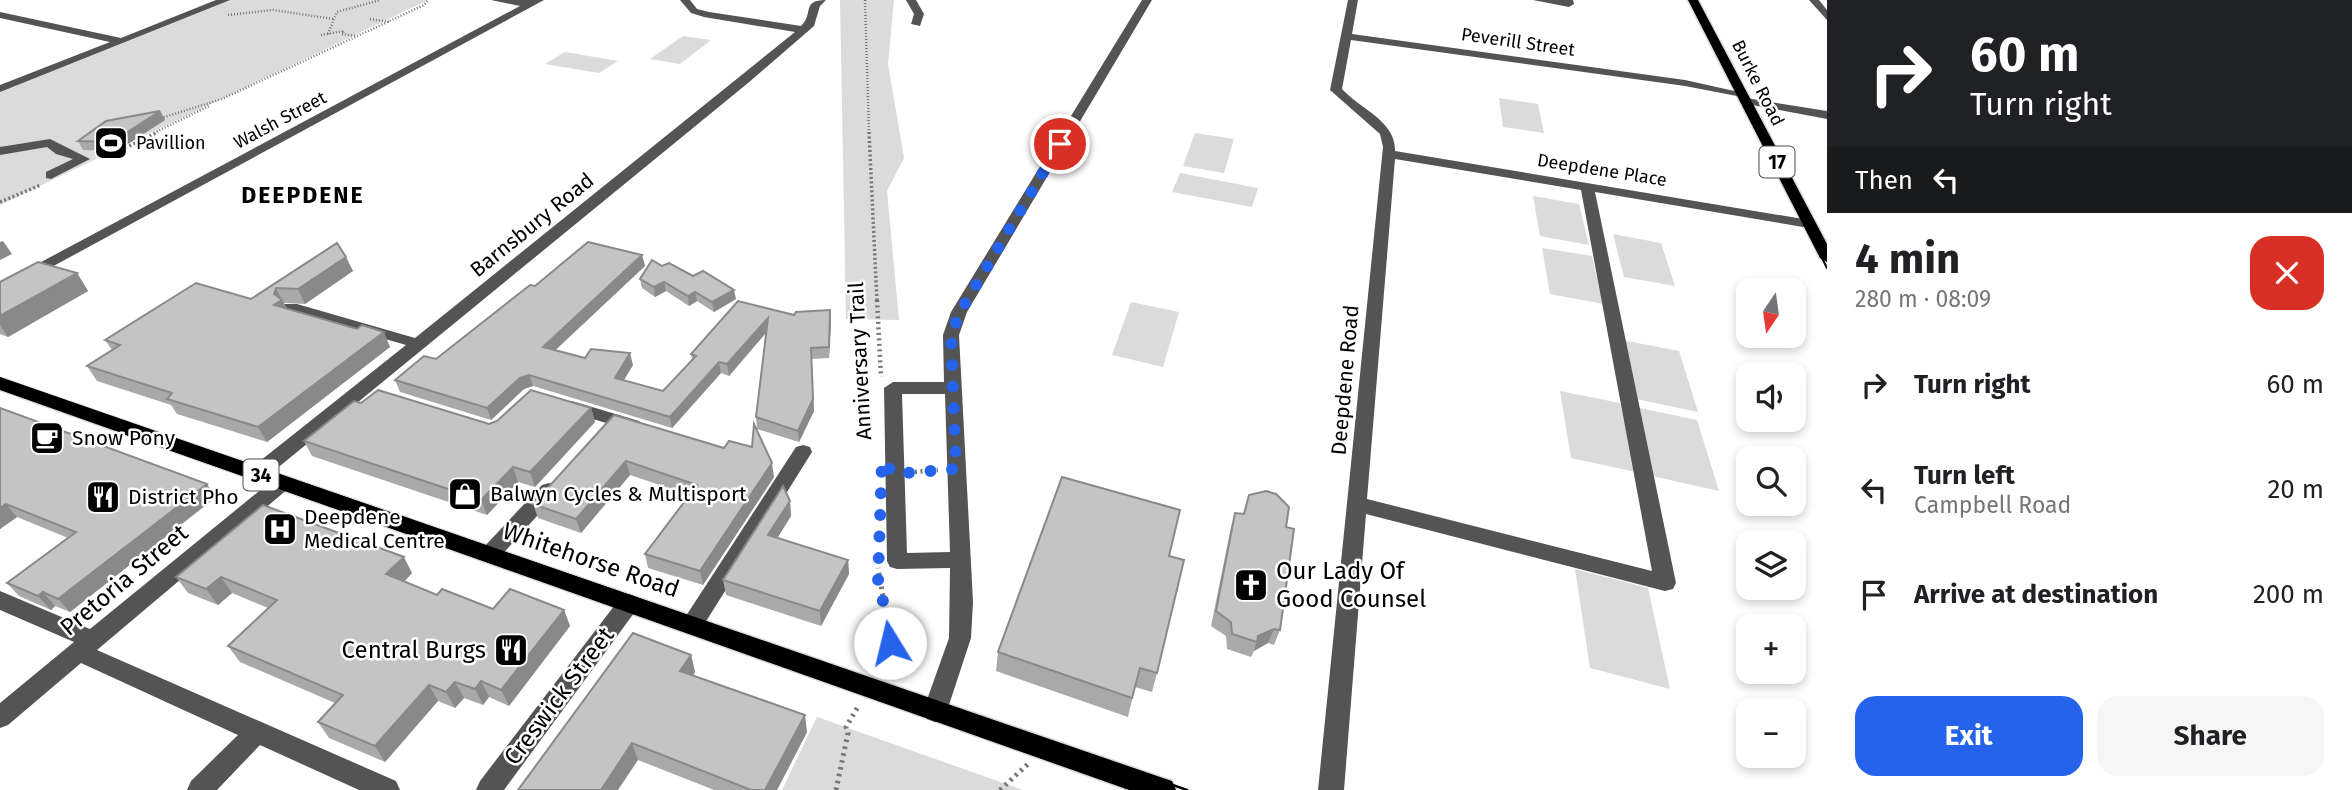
<!DOCTYPE html>
<meta charset="utf-8">
<style>
body{margin:0;font-family:"Fira Sans",sans-serif;background:#f6f6f6;color:#202124;height:100vh;display:flex;flex-direction:column;font-size:26px;white-space:nowrap}
*{box-sizing:border-box;margin:0}
p{font-size:23px;color:#757577}
.icon{flex:none;width:38px;height:38px;fill:none;stroke:currentColor;stroke-width:2;stroke-linecap:round;stroke-linejoin:round}
.map{position:relative;flex:1;overflow:hidden}
.side{display:flex;flex-direction:column;background:#fff;width:525px}
.side>*{flex:none}
.hud{background:#202124;color:#fff;overflow:hidden}
.needle{width:46px;rotate:193deg}
.controls{position:absolute;left:1736px;top:278px;display:grid;gap:14px}
.controls a{display:grid;place-items:center;width:70px;height:70px;border-radius:14px;background:#fff;box-shadow:0 4px 10px #0003;font-size:35px}
.pin{position:absolute;display:grid;place-items:center;width:60px;height:60px;color:#fff;margin:-30px;border:4px solid #fff;border-radius:50%;box-shadow:0 2px 7px #0007}
.me{position:absolute;width:77px;margin:-38px;rotate:351deg;stroke-linejoin:round;filter:drop-shadow(0 0 5px #0008)}
.turn{display:flex;align-items:center;gap:24px;height:147px;padding:0 28px;font-size:32px}
.turn .icon{width:91px;height:91px;stroke-width:2.5}
.turn b{display:block;font-size:49px;line-height:60px}
.then{display:flex;align-items:center;height:66px;padding:0 28px;background:#0003;gap:14px;font-size:26px}
.round{display:grid;place-items:center;flex:none;width:74px;height:74px;border-radius:21px;background:#f6f6f6}
.head{display:flex;align-items:center;justify-content:space-between;height:119px;padding:0 28px}
h1{font-size:42px;font-weight:700;line-height:52px}
.primary-button{display:flex;gap:14px;margin-top:auto;padding:14px 28px}
.primary-button a{flex:1;height:80px;border-radius:21px;background:#2563eb;color:#fff;font-size:28px;font-weight:700;line-height:80px;text-align:center}
.primary-button a+a{background:#f6f6f6;color:#202124}
ul{padding:0;list-style:none}
li{display:flex;align-items:center;gap:21px;height:105px;padding:0 28px}
li div{flex:1}
li b{display:block;font-size:26px}
li em{font-style:normal}
main{display:flex;flex:1;min-height:0}
.map>svg:first-child{display:block}
</style>
<main>
<div class="map">
<svg width="1827" height="790" viewBox="0 0 1827 790">
<rect width="100%" height="100%" fill="#fff"/>
<g fill="#dbdbdb">
<path d="M225 0H428L0 205V89Z"/>
<path d="M840 0H894L888 64 904 158 887 191 899 320 846 319Z"/>
<path d="M683 36 711 40 680 64 650 59Z"/>
<path d="M565 52 618 61 599 73 545 64Z"/>
<path d="M1499 98 1538 104 1544 133 1503 127Z"/>
<path d="M1195 133 1234 139 1224 173 1183 166Z"/>
<path d="M1180 173 1258 188 1252 207 1172 192Z"/>
<path d="M1533 196 1579 204 1589 245 1540 236Z"/>
<path d="M1613 234 1661 243 1675 286 1624 277Z"/>
<path d="M1542 248 1592 256 1603 304 1550 294Z"/>
<path d="M1131 302 1179 312 1163 367 1112 355Z"/>
<path d="M1622 340 1679 351 1698 412 1636 399Z"/>
<path d="M1560 391 1620 403 1636 472 1571 458Z"/>
<path d="M1635 407 1697 420 1719 491 1652 476Z"/>
<path d="M1575 569 1648 588 1670 689 1590 668Z"/>
<path d="M817 717 1023 790H782Z"/>
</g>
<g fill="none" stroke-linecap="round" stroke-linejoin="round">
<g stroke="#dbdbdb" stroke-width="3">
<g id="major">
<path d="M1688 0H1698L1827 244V262L1820 258Z"/>
<path d="M0 378 1163 778 1172 781 1176 790H1129L0 390Z"/>
</g>
</g>
<g stroke="#767676" stroke-width="2.5" stroke-dasharray="1 2" stroke-linecap="butt">
<path d="M865 0 869 133"/>
<path d="M228 15 273 10 334 19"/>
<path d="M370 19 390 22"/>
<path d="M328 34 337 12 380 0"/>
<path d="M321 35 344 31 342 34 356 36"/>
<path d="M158 119 222 99 424 5 428 0"/>
<path d="M154 133 209 106"/>
</g>
<g stroke="#767676" stroke-width="3.5" stroke-dasharray="2 2.5" stroke-linecap="butt">
<path d="M869 132 877 302"/>
<path d="M100 157 117 152 158 132"/>
<path d="M0 202 41 185"/>
</g>
<g stroke="#767676" stroke-width="4.5" stroke-dasharray="2 3.5" stroke-linecap="butt">
<path d="M877 300 881 377"/>
<path d="M915 472 938 470"/>
</g>
<g stroke="#767676" stroke-width="5" stroke-dasharray="2.5 4.5" stroke-linecap="butt">
<path d="M876 669 887 651 890 636 878 568"/>
<path d="M836 790 848 733 846 727 859 705"/>
<path d="M1000 790 1028 764"/>
</g>
<g fill="#545454" fill-rule="evenodd">
<path d="M216 0H230L0 92V85L110 42 0 18V12L121 38Z"/>
<path d="M491 0H544L0 295V284L520 6Z"/>
<path d="M680 0H690L697 9 709 12 801 26C814 14 801 0 826 0L820 6 814 26 748 83 264 479H250L247 474 250 469 406 345 285 310 283 307 285 304H297L415 338 795 32 704 17 691 13Z"/>
<path d="M906 0H916L924 14 920 26 911 24 914 14Z"/>
<path d="M1142 0H1152L967 312 959 335 973 602 971 638 947 711 943 719 935 722 927 719 923 711 949 638 950 568 897 569 890 567 887 561 884 388 893 382H944L943 335 951 312ZM902 394H945L950 552 907 553Z"/>
<path d="M1348 0H1358L1352 34 1685 80 1748 94 1742 97 1685 86 1351 40 1342 89C1360 109 1396 121 1395 151L1809 220 1816 224 1809 228 1595 192 1676 583 1673 589 1665 591 1366 514 1344 790H1318L1383 147 1380 134 1330 90ZM1395 159 1581 190 1652 571 1367 499Z"/>
<path d="M1533 0H1573L1574 4 1569 7Z"/>
<path d="M1809 0H1819L1827 10V20Z"/>
<path d="M1746 98 1827 111V119L1742 103V99Z"/>
<path d="M50 139 90 159 51 179 46 178V172L73 159 56 154 47 147 0 155V147Z"/>
<path d="M572 401 639 421 642 425 639 429 633 431 566 411 563 407 566 403Z"/>
<path d="M803 445 810 447 812 452 700 631 692 634 684 631 681 625 684 619 796 447Z"/>
<path d="M282 476 289 478 292 483 289 488 97 650 396 781 400 790H359L260 745 217 790H187L191 781 238 735 81 663 8 725 0 728V703L74 642 0 610V591L90 629 275 478Z"/>
<path d="M549 483 556 485 559 490 556 495 497 560 490 562 483 560 480 554 483 548 542 485Z"/>
<path d="M629 594 637 597 640 603 637 609 504 790H476L480 781 621 597Z"/>
</g>
<use href="#major" fill="#000" fill-rule="evenodd"/>
<g stroke="#000" stroke-width="2">
<path d="M1690 0 1827 268"/>
<path d="M0 378 401 517"/>
<path d="M120 432 362 517"/>
</g>
<g stroke="#000" stroke-width="2.5">
<path d="M357 515 1140 790"/>
<path d="M396 515 1187 790"/>
</g>
</g>
<g fill="#a9a9a9">
<path d="M160 111 165 120 117 151 83 150 78 141Z"/>
<path d="M337 243 353 271 305 304 284 303 287 309 390 347 267 442 177 414 171 405 97 381 87 366 112 350 105 340 251 299Z"/>
<path d="M642 255 645 266 555 350 585 358 633 365 624 380 663 391 692 360 691 354 794 315 831 321 829 358 811 359 814 411 799 442 757 429 756 417 766 333 729 376 721 373 672 428 533 386 524 389 491 420 400 392 395 380 436 359 535 286Z"/>
<path d="M662 266 693 276 736 299 714 312 697 301 689 306 666 291 655 297 642 288 640 279Z"/>
<path d="M77 273 88 291 8 337 0 334V282Z"/>
<path d="M361 403 489 424 497 421 591 408 595 422 535 487 518 482 487 515 312 456 304 441Z"/>
<path d="M0 408 216 497 70 612 55 606 51 610 19 596 7 583 68 538 17 517 0 529Z"/>
<path d="M614 415 724 448 774 477 703 585 648 568 645 554 689 495 630 475 581 533 538 518 533 504Z"/>
<path d="M1249 495 1286 527 1280 630 1274 645 1268 643 1254 651 1251 657 1227 649 1226 636 1211 626 1231 527 1235 513 1243 514Z"/>
<path d="M790 501 791 516 777 538 848 560 849 574 821 626 726 595 723 580Z"/>
<path d="M1169 556 1157 673 1152 692 1135 687 1128 717 996 671 998 652Z"/>
<path d="M412 573 404 582 437 595 493 609 564 610 570 626 509 706 489 697 483 705 464 698 455 708 438 701 385 762 329 738 318 722 335 703 240 662 228 646 268 608 232 593 218 605 188 593 176 577Z"/>
<path d="M691 655 695 672 693 676 807 732 777 790H714L638 760 518 790Z"/>
</g>
<g fill="#898989">
<path d="M160 111 165 120 117 151 112 142Z"/>
<path d="M3 241 12 254 0 260V242Z"/>
<path d="M642 255 645 266 547 358 543 347Z"/>
<path d="M346 257 353 271 305 304 298 289Z"/>
<path d="M77 273 88 291 8 337 0 325V316Z"/>
<path d="M664 282 666 291 655 297 654 287Z"/>
<path d="M276 288 282 300 290 314 274 305V294Z"/>
<path d="M734 290 736 299 714 312 712 302Z"/>
<path d="M695 292 697 301 689 306 688 296Z"/>
<path d="M830 310 831 321 829 358V347Z"/>
<path d="M768 318 769 329 729 376 727 364Z"/>
<path d="M384 332 390 347 267 442 258 427Z"/>
<path d="M811 348 814 411 799 442 798 431Z"/>
<path d="M630 353 633 365 618 389 615 378Z"/>
<path d="M719 362 721 373 672 428 670 417Z"/>
<path d="M529 375 533 386 524 389 491 420 487 408 520 378Z"/>
<path d="M591 408 595 422 535 487 530 472Z"/>
<path d="M626 461 630 475 581 533 576 519Z"/>
<path d="M772 463 774 477 703 585 700 571Z"/>
<path d="M513 467 518 482 487 515 481 500Z"/>
<path d="M207 484 216 497 70 612 58 599Z"/>
<path d="M790 501 791 516 770 550 768 535Z"/>
<path d="M6 504 17 517 0 529V508Z"/>
<path d="M404 557 412 573 395 591 386 574Z"/>
<path d="M848 560 849 574 821 626 820 611Z"/>
<path d="M221 577 232 593 218 605 206 589Z"/>
<path d="M43 592 55 606 51 610 38 596Z"/>
<path d="M564 610 570 626 509 706 501 690Z"/>
<path d="M1274 629 1268 643 1254 651 1258 636Z"/>
<path d="M691 655 695 672 685 688 680 671Z"/>
<path d="M481 681 489 697 483 705 475 689Z"/>
<path d="M455 682 464 698 455 708 446 692Z"/>
<path d="M429 685 438 701 385 762 375 746Z"/>
<path d="M805 715 807 732 777 790H765Z"/>
<path d="M632 743 638 760 618 790H601Z"/>
</g>
<g fill="#c4c4c4" stroke="#898989" stroke-width="2">
<path d="M160 111 112 142 78 141 106 121Z"/>
<path d="M588 242 642 255 543 347 585 358 591 349 630 353 615 378 663 391 696 356 691 354 738 301 794 315 796 312 830 310 829 347 811 348 813 399 798 431 756 417 768 318 727 364 719 362 670 417 529 375 520 378 487 408 395 380 424 356 436 359 530 285 535 286Z"/>
<path d="M337 243 346 257 298 289 276 288 274 294 282 300 274 305 357 329 362 325 384 332 258 427 167 399 172 393 87 366 120 345 105 340 196 283 251 299Z"/>
<path d="M652 260 662 266 669 263 693 276 703 271 734 290 712 302 695 292 688 296 664 282 654 287 640 279Z"/>
<path d="M38 262 77 273 0 316V282Z"/>
<path d="M378 390 489 424 497 421 531 390 591 408 530 472 513 467 481 500 304 441 354 401 361 403Z"/>
<path d="M0 408 207 484 58 599 43 592 38 596 7 583 76 532 6 504 0 508Z"/>
<path d="M614 415 724 448 729 441 752 447 754 424 772 463 700 571 645 554 697 485 626 461 576 519 533 504Z"/>
<path d="M1062 477 1180 510 1169 556 1184 560 1157 673 1140 668 1132 698 998 652Z"/>
<path d="M783 486 790 501 768 535 848 560 820 611 723 580Z"/>
<path d="M1266 491 1276 494 1289 507 1286 527 1294 529 1280 630 1274 629 1258 636 1257 642 1232 634 1231 622 1216 611 1235 513 1244 514 1249 495Z"/>
<path d="M263 505 404 557 386 574 437 595 442 589 493 609 510 589 564 610 501 690 481 681 475 689 455 682 446 692 429 685 375 746 318 722 343 695 228 646 277 600 221 577 206 589 176 577Z"/>
<path d="M633 633 691 655 680 671 805 715 765 790H751L632 743 601 790H518Z"/>
</g>
<g fill="none" stroke-linecap="round" stroke-linejoin="round">
<path stroke="#2563eb" stroke-width="12" stroke-dasharray="0 21.6" d="M890 643C893 621 880 600 878 579L882 461 895 474 956 469 951 335 960 312 1060 144"/>
</g>
<defs>
<g id="stadium-square" transform="scale(1.75)"><rect x="-9" y="-9" width="18" height="18" rx="4" fill="#000" stroke="#fff"/><path d="M0-5a6.5 5 0 1 0 0 10a6.5 5 0 1 0 0-10ZM-3.5-1.8h7v3.6h-7Z" fill="#fff"/></g>
<g id="cafe-square" transform="scale(1.75)"><rect x="-9" y="-9" width="18" height="18" rx="4" fill="#000" stroke="#fff"/><path d="M-5.5-4.5H6V0H3Q3 3.5 0 3.5H-2.5Q-5.5 3.5-5.5 0ZM3-3.2v2h1.7v-2ZM-6 4.5H4V6H-6Z" fill="#fff"/></g>
<g id="shop-square" transform="scale(1.75)"><rect x="-9" y="-9" width="18" height="18" rx="4" fill="#000" stroke="#fff"/><path d="M-5-2.5h2.3a2.7 3.5 0 0 1 5.4 0H5L5.5 6h-11ZM-1.5-2.5h3a1.5 2.3 0 0 0-3 0Z" fill="#fff"/></g>
<g id="restaurant-square" transform="scale(1.75)"><rect x="-9" y="-9" width="18" height="18" rx="4" fill="#000" stroke="#fff"/><path d="M-5-6h1v4h1v-4h1v4h1v-4h1v5L-1.5 .5V6h-2V.5L-5-1ZM5-6V6H3V1.5H1.5Q1.5-4 5-6Z" fill="#fff"/></g>
<g id="hospital-square" transform="scale(1.75)"><rect x="-9" y="-9" width="18" height="18" rx="4" fill="#000" stroke="#fff"/><path d="M-5-5h3v3.5h4V-5h3V5h-3V1.5h-4V5h-3Z" fill="#fff"/></g>
<g id="church-square" transform="scale(1.75)"><rect x="-9" y="-9" width="18" height="18" rx="4" fill="#000" stroke="#fff"/><path d="M-1.2-6h2.4v3.5h3.3v2.4h-3.3V6h-2.4V-.1h-3.3v-2.4h3.3Z" fill="#fff"/></g>
</defs>
<g fill-rule="evenodd">
<use href="#stadium-square" x="111" y="143"/>
<use href="#cafe-square" x="47" y="438"/>
<use href="#shop-square" x="465" y="494"/>
<use href="#restaurant-square" x="103" y="497"/>
<use href="#hospital-square" x="280" y="529"/>
<use href="#church-square" x="1251" y="585"/>
<use href="#restaurant-square" x="511" y="650"/>
</g>
<g text-anchor="middle" stroke-width="5" stroke-linejoin="round" paint-order="stroke">
<g font-size="18" fill="#000" stroke="#fff">
<text transform="translate(1518 42) rotate(8)" y="6">Peverill Street</text>
<text transform="translate(1758 83) rotate(63)" y="6">Burke Road</text>
<text transform="translate(280 120) rotate(-28)" y="6">Walsh Street</text>
<text transform="translate(1602 170) rotate(9)" y="6">Deepdene Place</text>
</g>
<g font-size="18" fill="#000" stroke="#fff" text-anchor="start">
<text x="136" y="149">Pavillion</text>
</g>
<g fill="#fff" stroke="#4c4c4c" stroke-width="2">
<rect x="1759.5" y="146.5" width="35" height="31" rx="5"/>
<rect x="243.5" y="459.5" width="35" height="31" rx="5"/>
</g>
<g font-size="19" font-weight="bold" fill="#000">
<text x="1777" y="169">17</text>
<text x="261" y="482">34</text>
</g>
<g font-size="21" fill="#000" stroke="#fff">
<text transform="translate(532 225) rotate(-39)" y="7">Barnsbury Road</text>
<text transform="translate(860 361) rotate(-93)" y="7">Anniversary Trail</text>
<text transform="translate(1345 380) rotate(-85)" y="7">Deepdene Road</text>
</g>
<g font-size="21" fill="#000" stroke="#fff" text-anchor="start">
<text x="72" y="445">Snow Pony</text>
<text x="490" y="501">Balwyn Cycles &amp; Multisport</text>
<text x="128" y="504">District Pho</text>
<text x="304" y="524">Deepdene<tspan x="304" dy="24">Medical Centre</tspan></text>
</g>
<g font-size="23" font-weight="bold" letter-spacing="2" fill="#000" stroke="#fff">
<text x="303" y="203">DEEPDENE</text>
</g>
<g font-size="24" fill="#000" stroke="#fff">
<text transform="translate(591 560) rotate(19)" y="8">Whitehorse Road</text>
<text transform="translate(124 580) rotate(-40)" y="8">Pretoria Street</text>
<text transform="translate(559 696) rotate(-53)" y="8">Creswick Street</text>
</g>
<g font-size="24" fill="#000" stroke="#fff" text-anchor="start">
<text x="1276" y="579">Our Lady Of<tspan x="1276" dy="28">Good Counsel</tspan></text>
<text x="486" y="658" text-anchor="end">Central Burgs</text>
</g>
</g>
</svg>
<div class="controls">
<a><svg class="needle" viewBox="-14 -14 28 28"><path d="M0-13l5 13h-10z" fill="#e53935"/><path d="M0 13l5-13h-10z" fill="#757577"/></svg></a>
<a><svg class="icon" aria-label="sound" viewBox="0 0 24 24"><path d="M4 9h4l5-4v14l-5-4H4zM17 9q2 3 0 6"/></svg></a>
<a><svg class="icon" aria-label="search" viewBox="0 0 24 24"><circle cx="10" cy="10" r="6"/><path d="M15 15l6 6"/></svg></a>
<a><svg class="icon" aria-label="layers" viewBox="0 0 24 24"><path d="M12 4l9 5-9 5-9-5zM3 14l9 5 9-5"/></svg></a>
<a>+</a>
<a>−</a>
</div>
<div class="pin" style="left:1060px;top:144px;background:#d93025"><svg class="icon" aria-label="arrive" viewBox="0 0 24 24"><path d="M6 21V4h12l-3 4 3 4H6"/></svg></div>
<svg class="me" style="left:890px;top:643px" viewBox="-20 -20 40 40"><circle r="19" fill="#fff"/><path d="M0-13L10 11 0 6-10 11z" fill="#2563eb"/></svg>
</div>
<section class="side">
<div class="hud">
<div class="turn"><svg class="icon" aria-label="right" viewBox="0 0 24 24"><path d="M7 20v-9h11M14 6l5 5-5 5"/></svg><div><b>60 m</b>Turn right</div></div>
<div class="then">Then<svg class="icon" aria-label="left" viewBox="0 0 24 24"><path d="M17 20v-9H6M10 6l-5 5 5 5"/></svg></div>
</div>
<div class="head"><div><h1>4 min</h1><p>280 m · 08:09</p></div><a class="round" style="background:#d93025;color:#fff"><svg class="icon" aria-label="close" viewBox="0 0 24 24"><path d="M6 6l12 12M18 6L6 18"/></svg></a></div>
<ul>
<li><svg class="icon" aria-label="right" viewBox="0 0 24 24"><path d="M7 20v-9h11M14 6l5 5-5 5"/></svg><div><b>Turn right</b></div><em>60 m</em></li>
<li><svg class="icon" aria-label="left" viewBox="0 0 24 24"><path d="M17 20v-9H6M10 6l-5 5 5 5"/></svg><div><b>Turn left</b><p>Campbell Road</p></div><em>20 m</em></li>
<li><svg class="icon" aria-label="arrive" viewBox="0 0 24 24"><path d="M6 21V4h12l-3 4 3 4H6"/></svg><div><b>Arrive at destination</b></div><em>200 m</em></li>
</ul>
<div class="primary-button"><a>Exit</a><a>Share</a></div>
</section>
</main>
